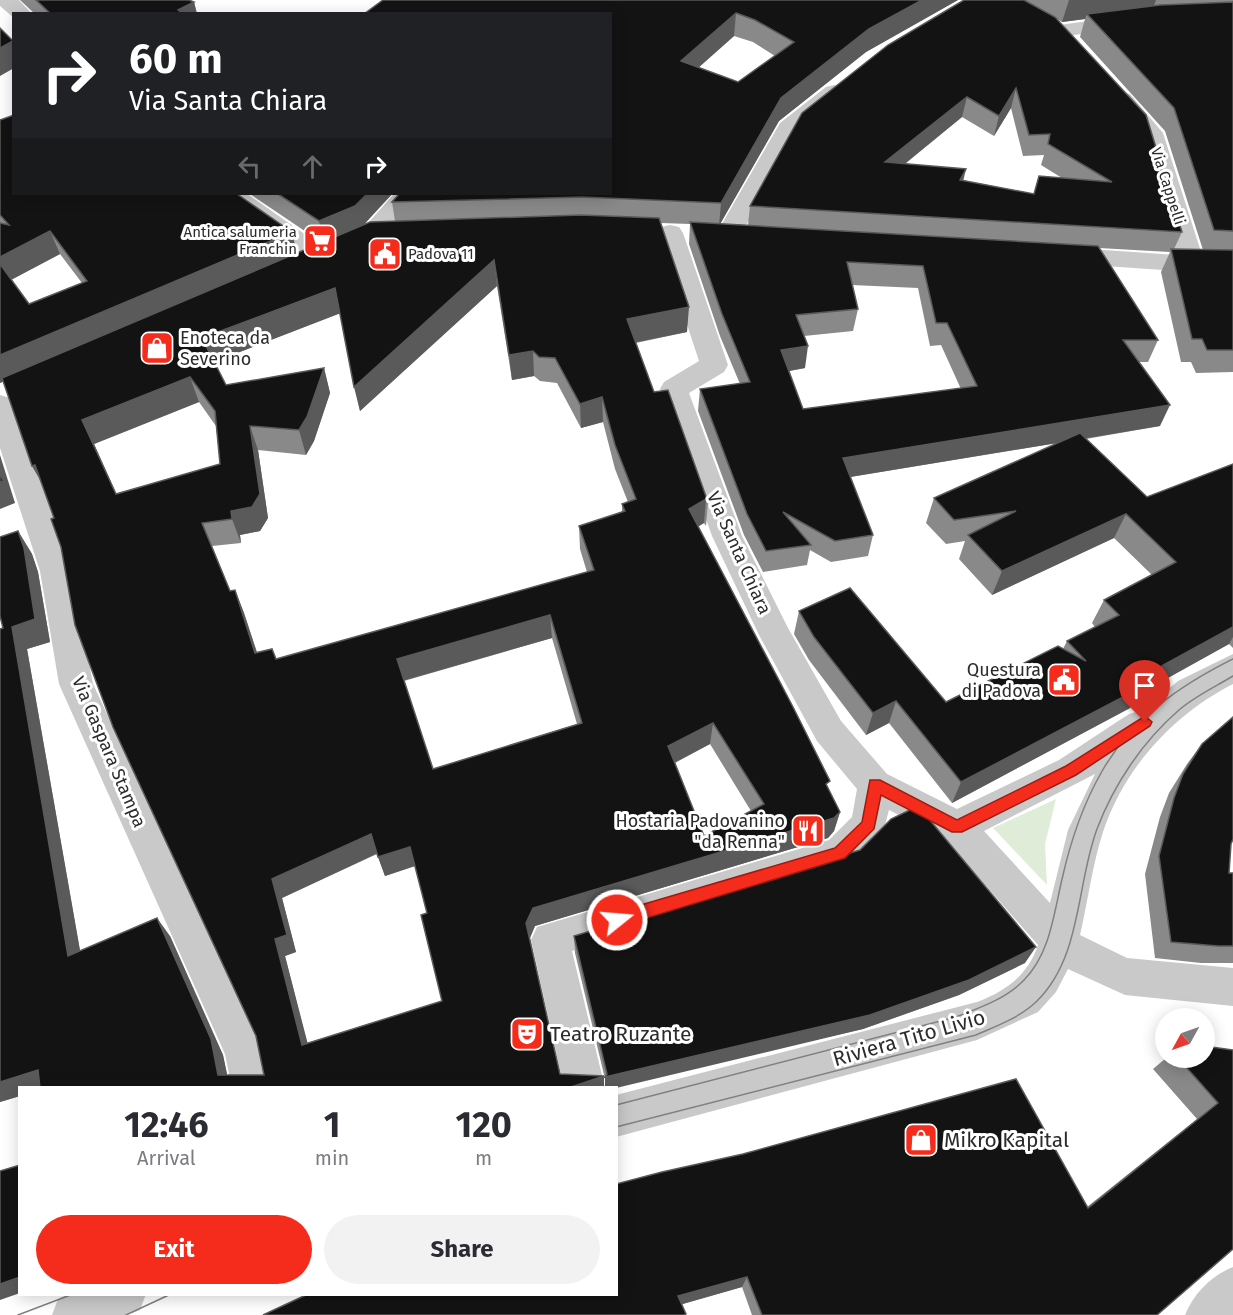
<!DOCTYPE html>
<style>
body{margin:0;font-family:"Fira Sans",sans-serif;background:#f2f2f3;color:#2b2b33;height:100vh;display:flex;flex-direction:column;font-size:22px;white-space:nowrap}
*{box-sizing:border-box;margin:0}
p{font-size:20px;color:#7c7c81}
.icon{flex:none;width:33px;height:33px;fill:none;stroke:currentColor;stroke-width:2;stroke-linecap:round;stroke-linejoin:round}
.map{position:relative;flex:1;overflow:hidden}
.drawer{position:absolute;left:18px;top:1086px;width:600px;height:210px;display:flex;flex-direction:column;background:#fff;border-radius:0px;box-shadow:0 3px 15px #0003}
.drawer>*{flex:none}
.banner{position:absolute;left:12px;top:12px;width:600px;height:183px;border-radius:0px;box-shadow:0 3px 15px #0003;background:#202124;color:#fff;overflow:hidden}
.needle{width:39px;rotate:230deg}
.controls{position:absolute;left:1155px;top:1008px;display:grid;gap:12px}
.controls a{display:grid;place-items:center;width:60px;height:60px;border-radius:50%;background:#fff;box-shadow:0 3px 15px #0003;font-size:30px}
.pin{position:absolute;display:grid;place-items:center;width:51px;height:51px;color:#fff;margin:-62px -26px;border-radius:50% 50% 50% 0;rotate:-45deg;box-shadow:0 0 6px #0007}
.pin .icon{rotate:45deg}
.me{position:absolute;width:66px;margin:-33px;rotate:73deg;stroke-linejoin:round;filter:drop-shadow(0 0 4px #0008)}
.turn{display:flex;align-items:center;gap:21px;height:126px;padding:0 18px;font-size:27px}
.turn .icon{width:78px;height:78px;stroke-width:2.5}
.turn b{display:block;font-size:42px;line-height:51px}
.lanes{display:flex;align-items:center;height:57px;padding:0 18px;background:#0003;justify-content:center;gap:30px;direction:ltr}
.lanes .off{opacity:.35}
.eta{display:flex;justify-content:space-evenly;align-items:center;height:102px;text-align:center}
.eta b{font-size:36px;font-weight:700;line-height:42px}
.action{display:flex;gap:12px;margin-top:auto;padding:12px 18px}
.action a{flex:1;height:69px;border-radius:36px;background:#f52b1c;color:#fff;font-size:24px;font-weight:700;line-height:69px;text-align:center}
.action a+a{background:#f2f2f3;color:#2b2b33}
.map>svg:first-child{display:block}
</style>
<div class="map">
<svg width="1233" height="1315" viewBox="0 0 1233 1315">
<rect width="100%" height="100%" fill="#fff"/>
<path fill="#dfecd8" d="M1056 799 1045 844 1047 885 993 828Z"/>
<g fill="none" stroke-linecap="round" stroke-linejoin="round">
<g fill="#c9c9c9" fill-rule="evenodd">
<path d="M0 0H19L32 14H14V18L0 6Z"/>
<path d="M1126 16 1134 17 1137 22 1134 27 1059 37 1051 36 1048 31 1051 26 1059 25Z"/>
<path d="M834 85 842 87 845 92 798 132 737 242 728 244 719 242 715 236 780 123 826 87Z"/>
<path d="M1122 92 1130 94 1163 133 1202 255H1233V271L1192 272 1061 263 1052 261 1048 255 1052 249 1061 247 1176 255 1140 134 1111 99 1114 94Z"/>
<path d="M220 194H247L329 251 333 257 329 263 320 265 311 263Z"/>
<path d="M394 194H419C402 219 373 261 338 252L334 246 338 240 361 231Z"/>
<path d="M670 225 679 227 683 233 728 365 724 372 689 393 742 536 788 628 841 721 887 774 957 809 1059 760 1129 714 1143 710 1178 681 1233 654V684C1174 714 1124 768 1103 832 1092 866 1088 901 1080 935L1127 958 1233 968V1006L1125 995 1068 969 1056 992 1038 1012 977 1040 616 1137V1095L977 1002C1006 991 1028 975 1038 945L944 838 889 810 882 836 853 865 572 951 605 1088H564L531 940 537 927 829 840 852 817 857 789 817 741 759 635 712 536 660 389 664 382 699 361 657 233 661 227ZM1095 774 1068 830 1050 903 984 831Z"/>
<path d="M0 395 10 398 14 405 72 571 93 684 259 1038 273 1088H232L225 1054 59 684 40 571 0 448Z"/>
<path d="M1233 1267V1315H1185C1194 1293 1211 1276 1233 1267Z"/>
<path d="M69 1294H146L140 1310 127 1315H52L58 1299Z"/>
</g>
<g stroke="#818181" stroke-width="1.5">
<path d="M616 1105 956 1017C979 1008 1006 999 1024 980 1051 953 1054 911 1063 875 1071 840 1083 805 1101 773 1131 719 1179 686 1233 659"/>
<path d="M616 1127 976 1035C996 1026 1019 1018 1036 1002 1082 958 1076 885 1097 829 1114 784 1143 741 1179 710 1195 696 1215 687 1233 676"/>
<path d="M18 1315 73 1294"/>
<path d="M126 1315 171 1294"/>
</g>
</g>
<g fill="#898989" fill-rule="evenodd">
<path d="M20 0H189L194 2 197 14H35Z"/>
<path d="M383 0H958L866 52 779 121 720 224 748 225 750 206 964 0H1233V372L1196 373 1191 362H1181L1161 272 1170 252 1099 248 1158 340 1148 362H1139L1160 426 1086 439 1147 497 1233 464V648L1229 644 1139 694 1130 708 952 803 889 723 866 735 809 660 794 634 799 611 946 702 1063 649 1067 641 1095 627 1092 623 1104 600 1152 575 1114 538 992 595 959 559 965 541 946 544 926 523 934 498 1058 443 850 477 873 535 868 556 831 562 810 550 807 565 763 572 744 535 698 411 700 389 740 384 720 336 689 244 690 224 661 223 687 332 636 343 654 392 708 502 706 526 704 523 698 526 828 788 840 812 834 831 828 838 535 926 530 938 560 1074 20 1088V1096L0 1102V629L3 628 18 531 32 554 38 572 50 642 27 649 80 951 170 936 223 1055 227 1075H264L256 1036 61 547 54 518 41 481 32 466 3 381 0 383V120L292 232 297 253 321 242 250 194H392L364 224 395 221 392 202 610 194ZM1057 19 1062 22 1085 19 1080 37 1165 131 1203 250 1174 249 1182 232ZM734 36 753 42 775 56 738 82 698 68ZM1011 108 1023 156 1044 155 1041 165 1062 178 1039 176 1034 194 963 180 905 164 962 117 994 136ZM60 254 82 283 29 304 11 280ZM852 285 918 288 930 346 941 345 961 389 803 409 789 371 805 368 804 336 853 331 858 309ZM497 286 512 380 534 376 540 381 557 383 581 428 603 422 615 469 628 502 622 504V512L579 526 580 549 587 572 276 659 272 649 257 652 244 613 235 590 230 591 212 546 241 543 240 535 260 531 268 518 258 450 306 455 314 441 330 393 324 368 226 385 214 362 340 313 360 411ZM199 402 216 426 220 464 116 494 94 444ZM552 638 577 724 433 769 404 681ZM710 744 751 811 704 836 675 763ZM377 854 385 876 415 866 427 913 442 1001 307 1043 285 956 296 952 282 898Z"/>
<path d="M1202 744 1231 844 1229 873H1233V963H1201L1155 958 1145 874 1160 817 1169 793 1187 764Z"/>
<path d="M574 936 1025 963 959 995 863 1029 605 1088V1079L575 953Z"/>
<path d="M1233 1050V1249L1157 1315H752L742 1287 682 1304 686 1315H263L1087 1207 1197 1119 1153 1069 1166 1058H1204Z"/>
</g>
<g fill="#5a5a5a">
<path d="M922 0H958L866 52 779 121 719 226 721 203 781 98 869 29Z"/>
<path d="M1069 0H1156L1152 11 1087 14 1085 19 1062 22Z"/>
<path d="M194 2 197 14H179L178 10Z"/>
<path d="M736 13 734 36 680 84 681 61Z"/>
<path d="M13 41 14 68 0 76V48Z"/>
<path d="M1016 88 1011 108 994 136 999 116Z"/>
<path d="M967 97 962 117 881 183 885 162Z"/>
<path d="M966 169 961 190 960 180Z"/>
<path d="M367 194H392L360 229 324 244 319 221Z"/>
<path d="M50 231 60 254 7 282 0 267V257Z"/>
<path d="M292 232 297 255 0 383V355Z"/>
<path d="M494 260 497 286 360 411 354 387Z"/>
<path d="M335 288 341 313 211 363 202 338Z"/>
<path d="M689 307 687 332 627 344V319Z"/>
<path d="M808 346 805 368 778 373 781 350Z"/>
<path d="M533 351 534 376 512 380 509 355Z"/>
<path d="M324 368 330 393 314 441 306 455 299 430Z"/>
<path d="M190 377 199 402 94 444 127 518 82 420Z"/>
<path d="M602 397 603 422 581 428 580 404Z"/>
<path d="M1170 405 1160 426 838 479 843 458Z"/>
<path d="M250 426 258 450 268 518 260 531 240 535 241 543 232 519 231 511Z"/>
<path d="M0 455 15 503 0 509Z"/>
<path d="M35 465 46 490 32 466Z"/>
<path d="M706 499 704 523 688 533 689 509Z"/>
<path d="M1126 514 1114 538 992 595 1002 571Z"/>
<path d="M18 531 32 554 38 572 50 642 27 649 84 973 68 956 12 627Z"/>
<path d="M235 590 244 613 264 675 255 653Z"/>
<path d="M550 615 552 638 402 681 397 659Z"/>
<path d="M1233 627V637L1229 644 1139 694 1130 708 952 803 961 782 1138 679Z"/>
<path d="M896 701 889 723 866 735 873 713Z"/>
<path d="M713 723 710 744 666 767 668 746Z"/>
<path d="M840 812 834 831 828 838 535 926 529 940 526 923 533 908Z"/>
<path d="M371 834 378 853 282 898 296 952 285 956 312 1060 302 1045 275 939 272 879Z"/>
<path d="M410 847 415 866 385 876 378 857Z"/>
<path d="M157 918 170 936 223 1055 230 1088 218 1075Z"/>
<path d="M1036 947 1025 963 959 995 863 1029 616 1088H605V1077Z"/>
<path d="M38 1070 46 1088H20V1096L0 1102V1082Z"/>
<path d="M604 1076V1088H568Z"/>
<path d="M20 1277V1293L0 1300V1284Z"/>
<path d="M747 1277 742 1287 676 1306 678 1296Z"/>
</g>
<g fill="#131313" stroke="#5a5a5a" stroke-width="1.5" fill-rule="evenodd">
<path d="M36 0H189L194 2 178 10 183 14H51Z"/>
<path d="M383 0H922L869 29 781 98 721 203 582 197 392 202 399 194H610V14H364ZM736 13 755 20 794 42 738 82 681 61Z"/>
<path d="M964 0H1024L1055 17 1146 115 1182 232 750 206 802 113 888 45ZM1016 88 1029 135 1050 134 1048 144 1112 182 1039 176 1034 194 960 180 966 169 885 162 967 97 999 116Z"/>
<path d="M1233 2V231L1214 230 1174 108 1087 14 1160 5Z"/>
<path d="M0 28 13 41 0 48Z"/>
<path d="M14 115V194H237L292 232 0 355V264L29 304 87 281 50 231 0 257V223L9 225 0 215V120Z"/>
<path d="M278 194H367L355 206 319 221Z"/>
<path d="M581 215 659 218 689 307 627 319 654 392 668 390 708 502 706 499 689 509 793 707 830 781 826 784 840 812 834 818 533 908 526 923 560 1074 604 1076 568 1088H40L38 1070 0 1082V629L3 628 0 616V537L18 531 24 548 35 619 12 627 68 956 157 918 211 1039 218 1075H264L256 1036 113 727 75 625 61 547 51 519 54 518 35 465 32 466 2 378 370 222ZM494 260 509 355 533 351 539 357 555 358 580 404 602 397 615 445 636 499 622 504 625 511 579 526 594 570 276 659 272 649 255 653 235 590 230 591 202 523 232 519 231 511 252 507 260 494 250 426 299 430 307 417 324 368 226 385 202 338 335 288 354 387ZM190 377 215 411 220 464 116 494 82 420ZM550 615 582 723 433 769 397 659ZM713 723 764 804 704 836 668 746ZM371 834 378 857 410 847 427 913 421 915 442 1001 302 1045 275 939 287 935 272 879Z"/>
<path d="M690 222 1098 246 1158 340H1123L1170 405 843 458 873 535 835 541 783 512 811 545 766 551 747 514 700 389 750 382 722 314ZM847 262 923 266 936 323H947L977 386 803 409 781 350 808 346 796 315 858 309Z"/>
<path d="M1171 249 1233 250V350H1207L1202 339H1192Z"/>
<path d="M1080 433 1147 497 1233 464V627L1138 679 1144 686 961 782 896 701 873 713 814 637 799 611 850 588 946 702 1058 646 1086 661 1067 641 1119 615 1104 600 1176 562 1126 514 1002 571 968 535 1016 511 954 520 934 498Z"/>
<path d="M0 472 3 481 0 482Z"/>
<path d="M1233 717V839L1231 844 1229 873H1233V946H1218L1171 942 1159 856 1174 798 1183 774 1202 744Z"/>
<path d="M918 806 1036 947 969 980 870 1015 605 1077 607 1074 574 936 860 850 891 819Z"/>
<path d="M1204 1046 1233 1050V1249L1157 1315H762L747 1277 678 1296 686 1314 684 1315H263L308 1294H616V1184L662 1172 743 1154 1016 1079 1088 1208 1218 1103 1178 1058H1204Z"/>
<path d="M20 1165V1277L0 1284V1171Z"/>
</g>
<path fill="#f52b1c" stroke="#9f1c12" stroke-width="1.5" d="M1145 716 1152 722 1150 726 1076 775 962 832H952L881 795 874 829 845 858 617 927 611 925 609 920 611 915 617 912 835 848 862 822 870 780H880L957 820 1066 766Z"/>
<defs>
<g id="supermarket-square" transform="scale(1.725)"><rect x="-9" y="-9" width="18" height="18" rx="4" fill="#f52b1c" stroke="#fff"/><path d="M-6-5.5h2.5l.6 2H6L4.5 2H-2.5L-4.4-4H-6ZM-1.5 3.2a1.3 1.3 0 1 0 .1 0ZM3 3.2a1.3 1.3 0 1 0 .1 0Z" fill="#fff"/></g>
<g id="civic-square" transform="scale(1.725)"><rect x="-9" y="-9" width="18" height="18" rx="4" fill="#f52b1c" stroke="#fff"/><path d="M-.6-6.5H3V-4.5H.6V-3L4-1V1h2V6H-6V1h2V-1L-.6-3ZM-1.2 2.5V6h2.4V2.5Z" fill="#fff"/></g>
<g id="shop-square" transform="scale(1.725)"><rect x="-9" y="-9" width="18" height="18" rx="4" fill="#f52b1c" stroke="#fff"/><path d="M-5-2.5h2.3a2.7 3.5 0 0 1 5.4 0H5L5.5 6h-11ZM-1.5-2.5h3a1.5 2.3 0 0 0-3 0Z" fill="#fff"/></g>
<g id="restaurant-square" transform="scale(1.725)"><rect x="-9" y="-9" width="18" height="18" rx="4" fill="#f52b1c" stroke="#fff"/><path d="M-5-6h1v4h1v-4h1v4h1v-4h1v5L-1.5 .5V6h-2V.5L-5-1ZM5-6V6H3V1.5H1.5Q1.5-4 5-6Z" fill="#fff"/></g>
<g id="theatre-square" transform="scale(1.725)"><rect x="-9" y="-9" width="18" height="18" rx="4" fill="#f52b1c" stroke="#fff"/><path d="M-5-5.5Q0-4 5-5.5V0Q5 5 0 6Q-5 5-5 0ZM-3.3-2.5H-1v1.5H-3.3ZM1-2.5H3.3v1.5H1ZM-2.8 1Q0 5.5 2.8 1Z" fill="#fff"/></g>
</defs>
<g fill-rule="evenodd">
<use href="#supermarket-square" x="320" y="241"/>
<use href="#civic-square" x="385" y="254"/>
<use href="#shop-square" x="157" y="348"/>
<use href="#civic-square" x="1064" y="680"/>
<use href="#restaurant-square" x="808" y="831"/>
<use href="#theatre-square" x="527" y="1034"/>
<use href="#shop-square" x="921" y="1140"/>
</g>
<g text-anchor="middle" stroke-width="6" stroke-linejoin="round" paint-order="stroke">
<g font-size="15" fill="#2c2c2c" stroke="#fff">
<text transform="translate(1168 186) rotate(72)" y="5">Via Cappelli</text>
</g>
<g font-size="15" fill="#2c2c2c" stroke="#fff" text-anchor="end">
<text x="297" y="237">Antica salumeria<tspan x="297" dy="17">Franchin</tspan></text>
<text x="408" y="259" text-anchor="start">Padova 11</text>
</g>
<g font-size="18" fill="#2c2c2c" stroke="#fff" text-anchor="end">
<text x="180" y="344" text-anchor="start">Enoteca da<tspan x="180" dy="21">Severino</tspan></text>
<text x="1041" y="676">Questura<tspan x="1041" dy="21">di Padova</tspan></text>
<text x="785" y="827">Hostaria Padovanino<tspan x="785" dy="21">"da Renna"</tspan></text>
</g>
<g font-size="18" fill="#2c2c2c" stroke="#fff">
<text transform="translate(739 553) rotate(66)" y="6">Via Santa Chiara</text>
<text transform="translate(109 752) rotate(67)" y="6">Via Gaspara Stampa</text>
</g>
<g font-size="21" fill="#2c2c2c" stroke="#fff" text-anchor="start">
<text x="550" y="1041">Teatro Ruzante</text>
<text x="944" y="1147">Mikro Kapital</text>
</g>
<g font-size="21" fill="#2c2c2c" stroke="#fff">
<text transform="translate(909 1038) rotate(-16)" y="7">Riviera Tito Livio</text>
</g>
</g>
</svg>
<div class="controls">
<a><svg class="needle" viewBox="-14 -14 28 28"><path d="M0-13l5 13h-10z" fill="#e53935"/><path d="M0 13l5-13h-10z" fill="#7c7c81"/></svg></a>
</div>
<div class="pin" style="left:1145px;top:722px;background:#d93025"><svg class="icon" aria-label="arrive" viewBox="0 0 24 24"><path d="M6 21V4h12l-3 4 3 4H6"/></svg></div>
<svg class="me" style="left:617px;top:920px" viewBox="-20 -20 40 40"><circle r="17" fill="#f52b1c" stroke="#fff" stroke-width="3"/><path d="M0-11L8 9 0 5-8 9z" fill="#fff"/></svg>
<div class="banner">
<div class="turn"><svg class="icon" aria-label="right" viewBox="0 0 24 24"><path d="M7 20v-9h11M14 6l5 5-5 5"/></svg><div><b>60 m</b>Via Santa Chiara</div></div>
<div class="lanes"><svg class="icon off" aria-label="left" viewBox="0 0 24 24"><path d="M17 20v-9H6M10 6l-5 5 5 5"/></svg><svg class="icon off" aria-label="ahead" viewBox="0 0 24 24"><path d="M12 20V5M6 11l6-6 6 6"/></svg><svg class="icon" aria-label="right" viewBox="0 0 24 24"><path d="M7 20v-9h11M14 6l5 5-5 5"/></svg></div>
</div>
<section class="drawer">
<div class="eta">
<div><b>12:46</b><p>Arrival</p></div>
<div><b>1</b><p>min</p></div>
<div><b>120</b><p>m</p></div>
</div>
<div class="action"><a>Exit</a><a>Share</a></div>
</section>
</div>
